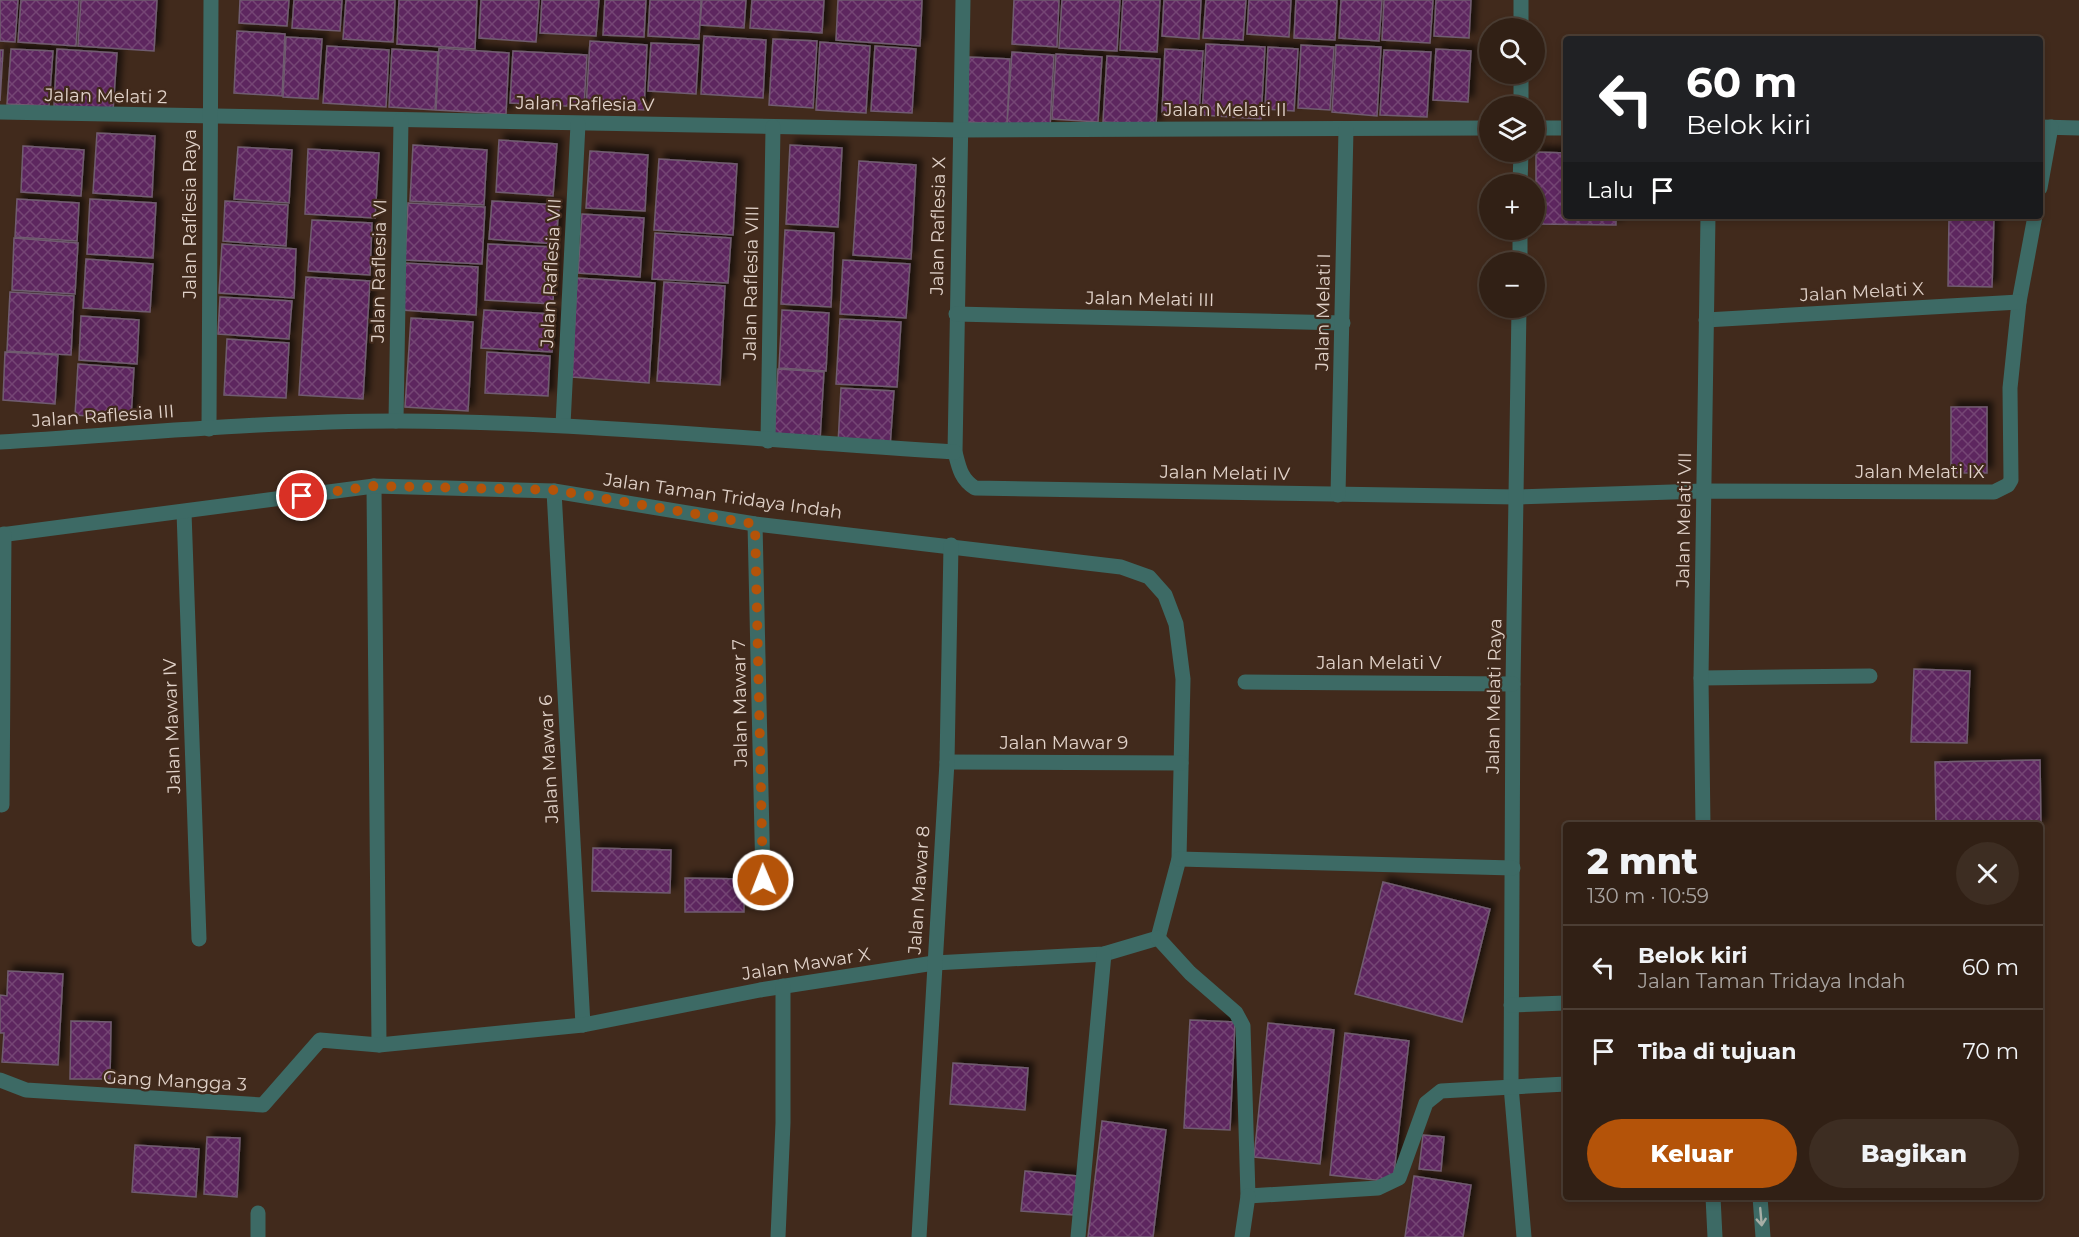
<!DOCTYPE html>
<html lang="id">
<meta charset="utf-8">
<style>
body{margin:0;font-family:Montserrat,sans-serif;background:#3d2d22;color:#f1f3f6;height:100vh;display:flex;flex-direction:column;font-size:22px;white-space:nowrap}
*{box-sizing:border-box;margin:0}
p{font-size:20px;color:#a8a3a0}
.icon{flex:none;width:33px;height:33px;fill:none;stroke:currentColor;stroke-width:2;stroke-linecap:round;stroke-linejoin:round}
.map{position:relative;flex:1;overflow:hidden}
.panel{position:absolute;left:1563px;top:822px;width:480px;height:378px;display:flex;flex-direction:column;background:#312015;border-radius:6px;box-shadow:0 3px 9px #0003,0 0 0 2px #4c3e34}
.panel>*{flex:none}
.guide{position:absolute;left:1563px;top:36px;width:480px;height:183px;border-radius:6px;box-shadow:0 3px 9px #0003,0 0 0 2px #4c3e34;background:#202124;color:#fff;overflow:hidden}
.tools{position:absolute;left:1479px;top:18px;display:grid;gap:12px}
.tools a{display:grid;place-items:center;width:66px;height:66px;border-radius:50%;background:#312015;box-shadow:0 3px 9px #0003,0 0 0 2px #4c3e34;font-size:30px}
.pin{position:absolute;display:grid;place-items:center;width:51px;height:51px;color:#fff;margin:-26px;border:3px solid #fff;border-radius:50%;box-shadow:0 2px 6px #0007}
.me{position:absolute;width:66px;margin:-33px;rotate:359deg;stroke-linejoin:round;filter:drop-shadow(0 0 4px #0008)}
.turn{display:flex;align-items:center;gap:21px;height:126px;padding:0 24px;font-size:27px}
.turn .icon{width:78px;height:78px;stroke-width:2.5}
.turn b{display:block;font-size:42px;line-height:51px}
.then{display:flex;align-items:center;height:57px;padding:0 24px;background:#0003;gap:12px;font-size:22px}
.round{display:grid;place-items:center;flex:none;width:63px;height:63px;border-radius:32px;background:#3d2d22}
.head{display:flex;align-items:center;justify-content:space-between;height:102px;padding:0 24px}
h1{font-size:36px;font-weight:800;line-height:45px}
.button{display:flex;gap:12px;margin-top:auto;padding:12px 24px}
.button a{flex:1;height:69px;border-radius:36px;background:#b45309;color:#fff;font-size:24px;font-weight:800;line-height:69px;text-align:center}
.button a+a{background:#3d2d22;color:#f1f3f6}
ul{padding:0;list-style:none}
li{display:flex;align-items:center;gap:18px;height:84px;padding:0 24px;border-top:2px solid #4c3e34}
li div{flex:1}
li b{display:block;font-size:22px}
li em{font-style:normal}
.map>svg:first-child{display:block}
</style>
<div class="map">
<svg width="2079" height="1237" viewBox="0 0 2079 1237">
<defs>
<pattern id="building-cross-hatch" width="8" height="8" patternUnits="userSpaceOnUse" patternTransform="scale(1.5)"><rect width="8" height="8" fill="#5d275f"/><path d="M0 0l8 8M0 8l8-8" fill="none" stroke="#744575"/></pattern>
<filter id="shadow"><feDropShadow dx="5.5" dy="-5.5" stdDeviation="3" flood-color="#0009"/></filter>
</defs>
<rect width="100%" height="100%" fill="#412a1c"/>
<g fill="url(#building-cross-hatch)" stroke="#705c70" stroke-width="1.5" filter="url(#shadow)">
<path d="M0 0H18L15 42 0 41Z"/>
<path d="M21 0H79L76 46 18 42Z"/>
<path d="M81 0H157L154 51 78 46Z"/>
<path d="M240 0H289L287 26 239 23Z"/>
<path d="M294 0H342L340 31 292 28Z"/>
<path d="M346 0H395L393 42 343 39Z"/>
<path d="M399 0H477L475 49 397 44Z"/>
<path d="M481 0H539L536 42 479 38Z"/>
<path d="M542 0H599L596 36 540 33Z"/>
<path d="M605 0H646L644 37 603 35Z"/>
<path d="M650 0H701L699 39 648 36Z"/>
<path d="M702 0H746L744 28 700 25Z"/>
<path d="M752 0H824L822 33 750 28Z"/>
<path d="M838 0H922L920 46 836 40Z"/>
<path d="M1014 0H1059L1057 47 1012 44Z"/>
<path d="M1062 0H1120L1117 51 1059 48Z"/>
<path d="M1123 0H1160L1157 52 1120 50Z"/>
<path d="M1164 0H1201L1199 39 1162 36Z"/>
<path d="M1206 0H1246L1243 40 1203 38Z"/>
<path d="M1249 0H1291L1289 37 1247 34Z"/>
<path d="M1296 0H1337L1335 40 1294 38Z"/>
<path d="M1341 0H1382L1379 41 1339 38Z"/>
<path d="M1384 0H1433L1430 43 1382 40Z"/>
<path d="M1436 0H1471L1469 38 1434 36Z"/>
<path d="M237 31 285 34 282 96 234 93Z"/>
<path d="M704 36 766 40 763 98 701 94Z"/>
<path d="M286 37 322 39 318 99 283 97Z"/>
<path d="M773 39 817 41 813 108 769 105Z"/>
<path d="M590 41 647 45 644 110 586 107Z"/>
<path d="M820 42 870 46 866 113 816 110Z"/>
<path d="M651 43 699 45 696 94 648 91Z"/>
<path d="M1206 44 1265 47 1261 119 1202 115Z"/>
<path d="M1301 45 1334 47 1330 110 1298 108Z"/>
<path d="M1336 45 1381 47 1377 116 1332 112Z"/>
<path d="M327 46 389 50 386 107 323 103Z"/>
<path d="M875 46 916 49 912 113 871 111Z"/>
<path d="M1268 47 1298 49 1294 111 1265 109Z"/>
<path d="M439 48 509 53 506 114 436 110Z"/>
<path d="M11 49 53 51 49 106 7 104Z"/>
<path d="M57 49 117 53 113 110 54 106Z"/>
<path d="M392 49 438 52 435 110 389 107Z"/>
<path d="M1165 49 1203 51 1199 115 1162 112Z"/>
<path d="M1436 49 1471 51 1468 102 1433 100Z"/>
<path d="M0 50H3L0 101Z"/>
<path d="M1384 50 1431 52 1427 117 1380 115Z"/>
<path d="M513 51 587 55 584 107 510 103Z"/>
<path d="M1012 52 1054 55 1050 127 1007 124Z"/>
<path d="M1056 54 1102 57 1098 122 1052 119Z"/>
<path d="M1107 56 1160 59 1156 125 1103 122Z"/>
<path d="M969 57 1010 59 1007 124 965 122Z"/>
<path d="M97 133 155 136 152 197 93 193Z"/>
<path d="M499 140 557 144 553 196 496 192Z"/>
<path d="M413 145 487 150 484 205 410 201Z"/>
<path d="M790 145 842 148 838 227 786 224Z"/>
<path d="M23 146 84 150 81 196 21 192Z"/>
<path d="M238 147 292 150 289 203 234 199Z"/>
<path d="M308 149 379 153 375 218 305 214Z"/>
<path d="M590 151 648 155 645 211 586 208Z"/>
<path d="M1536 152 1566 153V216H1616V225L1536 224Z"/>
<path d="M659 159 737 164 733 235 654 230Z"/>
<path d="M859 161 916 165 911 259 853 255Z"/>
<path d="M17 199 79 203 77 241 15 237Z"/>
<path d="M90 199 156 203 153 258 87 254Z"/>
<path d="M225 201 288 205 286 246 223 241Z"/>
<path d="M492 201 559 205 556 244 489 239Z"/>
<path d="M408 203 485 207 482 264 405 260Z"/>
<path d="M582 214 644 218 640 277 578 273Z"/>
<path d="M1949 216 1994 217 1992 287 1948 286Z"/>
<path d="M312 220 372 223 370 275 308 271Z"/>
<path d="M785 230 834 233 831 307 781 304Z"/>
<path d="M655 233 731 238 728 283 652 279Z"/>
<path d="M14 238 78 243 75 294 12 290Z"/>
<path d="M222 244 296 249 294 298 219 293Z"/>
<path d="M488 244 555 247 553 304 485 300Z"/>
<path d="M86 259 153 264 150 312 83 308Z"/>
<path d="M843 260 910 264 906 318 840 314Z"/>
<path d="M403 263 478 267 476 315 401 310Z"/>
<path d="M306 277 370 281 363 399 299 395Z"/>
<path d="M577 278 655 283 649 383 572 377Z"/>
<path d="M664 282 725 286 720 385 657 381Z"/>
<path d="M10 292 74 296 71 355 7 351Z"/>
<path d="M220 297 292 301 289 339 218 334Z"/>
<path d="M484 310 554 314 552 352 481 348Z"/>
<path d="M782 310 829 313 826 371 779 368Z"/>
<path d="M81 316 139 320 137 364 79 360Z"/>
<path d="M411 318 473 322 468 411 405 407Z"/>
<path d="M840 319 901 322 897 387 836 384Z"/>
<path d="M227 339 289 343 286 398 224 395Z"/>
<path d="M5 352 58 355 55 404 3 400Z"/>
<path d="M487 352 550 356 548 396 485 393Z"/>
<path d="M78 364 134 368 131 419 75 415Z"/>
<path d="M778 369 824 372 820 440 774 437Z"/>
<path d="M841 388 894 391 890 447 838 444Z"/>
<rect x="1951" y="407" width="36" height="66"/>
<path d="M1914 669 1970 671 1967 743 1911 742Z"/>
<path d="M2040 760 2041 826 1936 825 1935 762Z"/>
<path d="M593 848 671 850 670 893 592 891Z"/>
<path d="M685 878 744 879V912H685Z"/>
<path d="M1383 882 1490 909 1462 1022 1355 994Z"/>
<path d="M8 971 63 974 58 1065 2 1062 4 1033H0V995L7 996Z"/>
<path d="M1190 1020 1235 1022 1230 1130 1184 1128Z"/>
<path d="M71 1021 111 1022 110 1079H70Z"/>
<path d="M1268 1023 1334 1030 1320 1164 1254 1157Z"/>
<path d="M1345 1033 1409 1041 1393 1182 1330 1175Z"/>
<path d="M953 1063 1028 1068 1025 1110 950 1104Z"/>
<path d="M1102 1121 1166 1130 1153 1237H1088Z"/>
<path d="M1423 1135 1444 1137 1441 1171 1419 1169Z"/>
<path d="M207 1137 240 1138 237 1197 204 1194Z"/>
<path d="M135 1145 199 1149 196 1197 132 1192Z"/>
<path d="M1025 1171 1077 1176 1073 1215 1021 1211Z"/>
<path d="M1414 1176 1471 1185 1463 1237H1405Z"/>
</g>
<g fill="none" stroke-linecap="round" stroke-linejoin="round">
<g stroke="#3d6a65" stroke-width="15">
<path d="M963 0 955 452C959 468 961 479 975 488L1517 497 1703 491 1994 492 2008 485 2011 480 2010 388 2019 302 2035 216"/>
<path d="M1521 0V28"/>
<path d="M1521 74V106"/>
<path d="M0 112 960 130 1490 128"/>
<path d="M2040 127 2079 128"/>
<path d="M1534 128H1566"/>
<path d="M1520 184 1521 152"/>
<path d="M2040 188 2051 127"/>
<path d="M1520 262V230"/>
<path d="M1519 308 1513 684 1511 1086 1524 1237"/>
<path d="M956 314 1343 323"/>
<path d="M1706 320 2019 302"/>
<path d="M396 421 401 120"/>
<path d="M563 425 578 124"/>
<path d="M209 429 211 0"/>
<path d="M768 441 773 127"/>
<path d="M0 442C132 434 266 421 398 421 584 422 769 441 955 452"/>
<path d="M374 486 379 1045"/>
<path d="M554 491 583 1025"/>
<path d="M1338 495 1346 129"/>
<path d="M184 512 199 939"/>
<path d="M755 524 763 880"/>
<path d="M0 535 374 486 554 491 755 524 1121 567 1149 577 1165 595 1176 624 1183 679 1179 859 1158 938 1104 954 934 963 760 990 583 1025 379 1045 320 1040 263 1105 26 1090 0 1080"/>
<path d="M1701 678 1870 676"/>
<path d="M1245 682 1513 684"/>
<path d="M947 762 1181 763"/>
<path d="M2 805 4 534"/>
<path d="M1703 825 1701 678 1708 216"/>
<path d="M1179 859 1513 868"/>
<path d="M1158 938 1190 973 1236 1013 1243 1026 1248 1196 1378 1188 1399 1178 1426 1103 1441 1091 1566 1084"/>
<path d="M1511 1005 1566 1003"/>
<path d="M1713 1197 1715 1237"/>
<path d="M1760 1197 1763 1237"/>
<path d="M258 1237V1213"/>
<path d="M778 1237 783 1123V986"/>
<path d="M919 1237 947 762 951 545"/>
<path d="M1078 1237 1104 954"/>
<path d="M1242 1237 1248 1196"/>
</g>
</g>
<defs><path id="oneway-shaft" d="M-6 0H5M1.5-3L5.5 0L1.5 3" fill="none" stroke-width="1.6" stroke-linecap="round" stroke-linejoin="round" transform="scale(1.5)"/></defs>
<use stroke="#a8aea6" href="#oneway-shaft" transform="translate(1761 1217) rotate(85)"/>
<g fill="none" stroke-linecap="round" stroke-linejoin="round">
<path stroke="#b45309" stroke-width="10" stroke-dasharray="0 18" d="M302 496 374 486 554 490 755 524 763 880"/>
</g>
<g text-anchor="middle" stroke-width="4.5" stroke-linejoin="round" paint-order="stroke">
<g font-size="18" fill="#e1d2c9" stroke="#412a1c">
<text transform="translate(106 96) rotate(1)" y="6">Jalan Melati 2</text>
<text transform="translate(585 104) rotate(1)" y="6">Jalan Raflesia V</text>
<text x="1225" y="116">Jalan Melati II</text>
<text transform="translate(190 214) rotate(-90)" y="6">Jalan Raflesia Raya</text>
<text transform="translate(938 226) rotate(-89)" y="6">Jalan Raflesia X</text>
<text transform="translate(379 271) rotate(-89)" y="6">Jalan Raflesia VI</text>
<text transform="translate(551 273) rotate(-87)" y="6">Jalan Raflesia VII</text>
<text transform="translate(751 283) rotate(-89)" y="6">Jalan Raflesia VIII</text>
<text transform="translate(1862 292) rotate(-3)" y="6">Jalan Melati X</text>
<text transform="translate(1150 299) rotate(1)" y="6">Jalan Melati III</text>
<text transform="translate(1323 312) rotate(-89)" y="6">Jalan Melati I</text>
<text transform="translate(103 416) rotate(-4)" y="6">Jalan Raflesia III</text>
<text x="1920" y="478">Jalan Melati IX</text>
<text transform="translate(1225 473) rotate(1)" y="6">Jalan Melati IV</text>
<text transform="translate(723 496) rotate(8)" y="6">Jalan Taman Tridaya Indah</text>
<text transform="translate(1684 520) rotate(-89)" y="6">Jalan Melati VII</text>
<text x="1379" y="669">Jalan Melati V</text>
<text transform="translate(1494 696) rotate(-89)" y="6">Jalan Melati Raya</text>
<text transform="translate(740 703) rotate(-91)" y="6">Jalan Mawar 7</text>
<text transform="translate(172 726) rotate(-92)" y="6">Jalan Mawar IV</text>
<text x="1064" y="749">Jalan Mawar 9</text>
<text transform="translate(549 759) rotate(-93)" y="6">Jalan Mawar 6</text>
<text transform="translate(919 890) rotate(-86)" y="6">Jalan Mawar 8</text>
<text transform="translate(806 964) rotate(-9)" y="6">Jalan Mawar X</text>
<text transform="translate(175 1081) rotate(3)" y="6">Gang Mangga 3</text>
</g>
</g>
</svg>
<div class="tools">
<a><svg class="icon" aria-label="search" viewBox="0 0 24 24"><circle cx="10" cy="10" r="6"/><path d="M15 15l6 6"/></svg></a>
<a><svg class="icon" aria-label="layers" viewBox="0 0 24 24"><path d="M12 4l9 5-9 5-9-5zM3 14l9 5 9-5"/></svg></a>
<a>+</a>
<a>−</a>
</div>
<div class="pin" style="left:302px;top:496px;background:#d93025"><svg class="icon" aria-label="arrive" viewBox="0 0 24 24"><path d="M6 21V4h12l-3 4 3 4H6"/></svg></div>
<svg class="me" style="left:763px;top:880px" viewBox="-20 -20 40 40"><circle r="17" fill="#b45309" stroke="#fff" stroke-width="3"/><path d="M0-11L8 9 0 5-8 9z" fill="#fff"/></svg>
<div class="guide">
<div class="turn"><svg class="icon" aria-label="left" viewBox="0 0 24 24"><path d="M17 20v-9H6M10 6l-5 5 5 5"/></svg><div><b>60 m</b>Belok kiri</div></div>
<div class="then">Lalu<svg class="icon" aria-label="arrive" viewBox="0 0 24 24"><path d="M6 21V4h12l-3 4 3 4H6"/></svg></div>
</div>
<section class="panel">
<div class="head"><div><h1>2 mnt</h1><p>130 m · 10:59</p></div><a class="round"><svg class="icon" aria-label="close" viewBox="0 0 24 24"><path d="M6 6l12 12M18 6L6 18"/></svg></a></div>
<ul>
<li><svg class="icon" aria-label="left" viewBox="0 0 24 24"><path d="M17 20v-9H6M10 6l-5 5 5 5"/></svg><div><b>Belok kiri</b><p>Jalan Taman Tridaya Indah</p></div><em>60 m</em></li>
<li><svg class="icon" aria-label="arrive" viewBox="0 0 24 24"><path d="M6 21V4h12l-3 4 3 4H6"/></svg><div><b>Tiba di tujuan</b></div><em>70 m</em></li>
</ul>
<div class="button"><a>Keluar</a><a>Bagikan</a></div>
</section>
</div>
